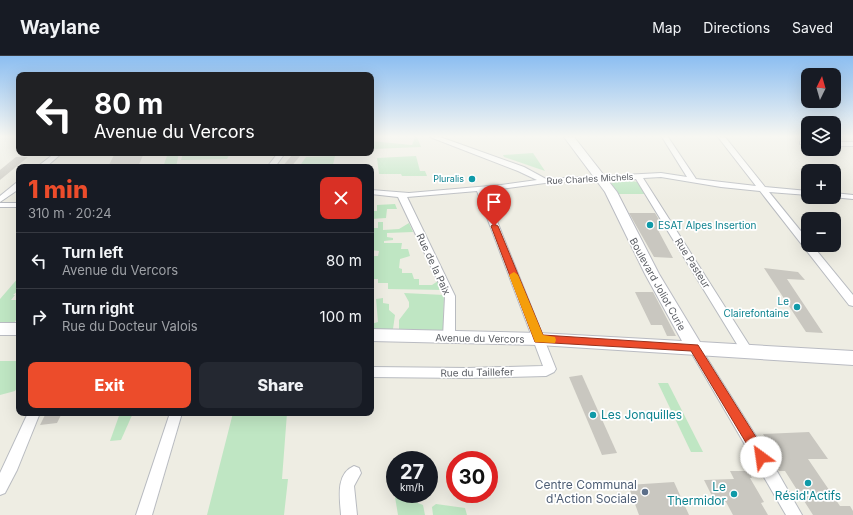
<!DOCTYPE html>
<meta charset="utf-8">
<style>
body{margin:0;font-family:Inter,sans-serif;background:#242831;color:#f1f3f6;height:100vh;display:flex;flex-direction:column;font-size:15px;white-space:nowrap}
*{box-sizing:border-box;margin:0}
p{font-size:13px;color:#9ea1a6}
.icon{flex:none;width:22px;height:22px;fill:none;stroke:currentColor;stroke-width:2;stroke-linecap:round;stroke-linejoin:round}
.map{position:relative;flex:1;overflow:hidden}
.side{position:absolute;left:16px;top:108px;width:358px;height:252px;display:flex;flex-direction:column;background:#171b24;border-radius:8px;box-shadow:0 4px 16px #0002}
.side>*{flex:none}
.hud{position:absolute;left:16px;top:16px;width:358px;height:84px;border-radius:8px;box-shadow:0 4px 16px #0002;background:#202124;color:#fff;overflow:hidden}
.needle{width:26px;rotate:5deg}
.buttons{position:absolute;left:801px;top:12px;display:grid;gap:8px}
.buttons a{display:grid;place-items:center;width:40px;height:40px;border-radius:8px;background:#171b24;box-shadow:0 4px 16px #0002;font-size:20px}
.speed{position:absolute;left:386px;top:395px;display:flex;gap:8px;font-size:20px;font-weight:700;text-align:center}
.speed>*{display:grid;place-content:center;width:52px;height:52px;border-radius:50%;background:#171b24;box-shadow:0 4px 16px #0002;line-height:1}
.speed small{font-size:10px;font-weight:400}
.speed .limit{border:6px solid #d22;background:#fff;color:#111}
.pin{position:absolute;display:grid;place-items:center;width:34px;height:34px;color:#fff;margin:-41px -17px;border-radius:50% 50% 50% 0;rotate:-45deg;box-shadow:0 0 4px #0007}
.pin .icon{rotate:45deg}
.me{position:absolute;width:44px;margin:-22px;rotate:329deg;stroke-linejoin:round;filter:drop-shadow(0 0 3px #0008)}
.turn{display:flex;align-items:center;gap:14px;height:84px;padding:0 12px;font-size:18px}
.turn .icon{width:52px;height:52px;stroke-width:2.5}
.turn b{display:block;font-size:28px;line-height:34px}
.round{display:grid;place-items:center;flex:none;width:42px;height:42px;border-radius:8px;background:#242831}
.summary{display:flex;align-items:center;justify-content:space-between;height:68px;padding:0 12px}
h1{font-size:24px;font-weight:800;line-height:30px;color:#ec4c2b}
.primary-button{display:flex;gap:8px;margin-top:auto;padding:8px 12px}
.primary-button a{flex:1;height:46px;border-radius:8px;background:#ec4c2b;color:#fff;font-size:16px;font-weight:800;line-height:46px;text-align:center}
.primary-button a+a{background:#242831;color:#f1f3f6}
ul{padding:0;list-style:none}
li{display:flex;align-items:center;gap:12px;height:56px;padding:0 12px;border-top:1px solid #363941}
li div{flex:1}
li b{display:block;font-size:15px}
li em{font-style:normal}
header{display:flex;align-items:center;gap:24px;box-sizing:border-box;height:56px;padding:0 20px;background:#171b24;border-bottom:1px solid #363941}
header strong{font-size:19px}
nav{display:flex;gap:22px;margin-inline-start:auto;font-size:14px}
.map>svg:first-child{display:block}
</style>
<header>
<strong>Waylane</strong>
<nav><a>Map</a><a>Directions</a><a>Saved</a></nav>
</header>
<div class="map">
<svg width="853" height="459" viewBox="0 0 853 459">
<rect width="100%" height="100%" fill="#eeede3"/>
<g fill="#bfe6c3">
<path d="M415 81H417L421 91 371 93V85L412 89Z"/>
<path d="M168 97H179L176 111H163Z"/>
<path d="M183 97H230L227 103 181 104Z"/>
<path d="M533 97 545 115 504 101 503 99Z"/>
<path d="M335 100 333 109 354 108V111H299L306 101Z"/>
<path d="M416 100 420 115H425L427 120H402L401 118H379L377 102Z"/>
<path d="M630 125 638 126 645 138H618L611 127Z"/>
<path d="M371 139H373L372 155H377V149L395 148 397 153H387L386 162 371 163Z"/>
<path d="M378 166H383V174L399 173 409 167 413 176 387 177V181L393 182V184L384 185V187H402L401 193H408L410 200 400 203 399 212 402 213V217H412L414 223H419V229H432L438 225 443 234 388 233V227H378V223H371V200H378L379 195 371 194V172H378Z"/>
<path d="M19 221V234L13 239H15L11 244H19V260L14 267H0V243Z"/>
<path d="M404 237 444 239 443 275 399 273V264L409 251V246Z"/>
<path d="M383 242V247L389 248V254L395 259 393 273H371V268L378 266 376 243Z"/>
<path d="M0 305H19V328L15 335 0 339Z"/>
<path d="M658 327H668L703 396H691Z"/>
<path d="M120 357H133L121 384 110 385Z"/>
<path d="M233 357H287L282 423H288L284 459H207Z"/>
<path d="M395 441 408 443 423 449 425 459H398Z"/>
<path d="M436 448 465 452 467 459H433L432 451Z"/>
</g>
<g fill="#c9c7c0">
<path d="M144 97 138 111H108L114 99Z"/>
<path d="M292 99 300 100 291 111H282Z"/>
<path d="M16 101H28L0 124V114Z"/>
<path d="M629 157H655L665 174H658L673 202 654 201Z"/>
<path d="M764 212 798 216 805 224 787 223 823 277 806 276Z"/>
<path d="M635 236H653L676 280H667L662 269H651Z"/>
<path d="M582 319 617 397 602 399 569 321Z"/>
<path d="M46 357H62L57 367 40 369Z"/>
<path d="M809 376 828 403H808L840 450H850L853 455V459H813L785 415H779L774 407H780L763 378Z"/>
<path d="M730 415H748L752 422H750L764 446 761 447 768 459H733L726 446H715L704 424 734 423Z"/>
<path d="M674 426 689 459H639L628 429Z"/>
</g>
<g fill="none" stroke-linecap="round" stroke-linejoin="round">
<g stroke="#b8bbc0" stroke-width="2">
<g id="street">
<path d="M430 81H440L524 111 546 123 661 117 687 121 662 81H668L696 123 756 130 718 81H725L765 131 808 135V139L769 136 808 184V189H812L853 239V250L849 249 760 135 721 131 661 121 643 122 751 292 753 295 751 298 747 300 743 298 636 123 545 127 485 135 556 313 554 316 546 320 467 322 371 321V311L467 312 543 310 477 135 407 141 455 240V281L453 284H445L443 281 445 240 398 141 371 138V134L409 137 501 129 537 124 518 115Z"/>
<path d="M802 85H808V89L800 88V86Z"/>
<rect x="834" y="86" width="19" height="4"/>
<path d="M55 97H62L46 111H37Z"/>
<path d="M278 97H285L275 111H267Z"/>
<path d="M16 127H19V133L0 146V140Z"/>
<path d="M834 137 853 139V143L832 141H834Z"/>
<rect x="0" y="147" width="19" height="4"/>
<path d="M694 287 698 288 766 396 802 459H786L688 291 690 288Z"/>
<path d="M28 357H40L17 414 5 437 0 439V417Z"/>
<path d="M170 357H182L152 459H136Z"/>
<path d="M354 410 359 412 361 417 354 430 357 459H341C340 443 335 418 354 410Z"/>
</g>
</g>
<g stroke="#b9bbc2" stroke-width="2">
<g id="secondary">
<path d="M564 81H574L617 136 659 218 700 286 853 295V309L539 289 371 285V273L539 277 682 285 645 218 605 136Z"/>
<rect x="0" y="267" width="19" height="12"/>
</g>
</g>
<use href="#street" fill="#fff" fill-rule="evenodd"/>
<use href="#secondary" fill="#fff" fill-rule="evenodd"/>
</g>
<linearGradient id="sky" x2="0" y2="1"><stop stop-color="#8cbef1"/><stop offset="0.55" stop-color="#f7f7f2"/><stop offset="1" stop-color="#f7f7f2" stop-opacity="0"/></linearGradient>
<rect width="853" height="146" fill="url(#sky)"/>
<path fill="#ec4c2b" stroke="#99311c" d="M494 168 498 170 543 279 698 289 766 397 768 401 766 405 761 407 757 405 691 295 535 286 491 170Z"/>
<path fill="#f59e0b" d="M514 216 518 219 543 279 555 281 556 284 555 287 535 286 509 219Z"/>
<g fill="#0f9aa8" stroke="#fff" stroke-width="1.5">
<circle cx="472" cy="123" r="4"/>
<circle cx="650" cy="169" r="4"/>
<circle cx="797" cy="251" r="4"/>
<circle cx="593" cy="359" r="4"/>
<circle cx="808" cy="427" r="4"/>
<circle cx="734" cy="438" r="4"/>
</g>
<circle fill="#5c6f8a" stroke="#fff" stroke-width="1.5" cx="645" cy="436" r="4"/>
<g text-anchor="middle" stroke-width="3.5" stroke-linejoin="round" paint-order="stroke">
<g font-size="9" fill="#0d838f" stroke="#fff" text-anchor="end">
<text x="464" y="126">Pluralis</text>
</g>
<g font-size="9" fill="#5b5e64" stroke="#fff">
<text transform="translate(590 123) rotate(-3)" y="3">Rue Charles Michels</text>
</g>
<g font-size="10" fill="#0d838f" stroke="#fff" text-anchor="start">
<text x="658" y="173">ESAT Alpes Insertion</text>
<text x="789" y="249" text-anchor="end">Le<tspan x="789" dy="12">Clairefontaine</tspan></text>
</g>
<g font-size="10" fill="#5b5e64" stroke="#fff">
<text transform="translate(693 207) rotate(58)" y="4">Rue Pasteur</text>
<text transform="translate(434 208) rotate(65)" y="4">Rue de la Paix</text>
<text transform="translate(658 228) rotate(61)" y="4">Boulevard Joliot Curie</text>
<text transform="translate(480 282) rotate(1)" y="4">Avenue du Vercors</text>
<text transform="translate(477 316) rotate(-1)" y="4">Rue du Taillefer</text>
</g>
<g font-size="12" fill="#0d838f" stroke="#fff" text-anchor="start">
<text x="601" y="363">Les Jonquilles</text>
<text x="726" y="435" text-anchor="end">Le<tspan x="726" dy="14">Thermidor</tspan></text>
<text x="808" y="444" text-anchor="middle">Résid'Actifs</text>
</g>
<g font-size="12" fill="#4e5e75" stroke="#fff" text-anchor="end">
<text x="637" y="433">Centre Communal<tspan x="637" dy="14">d'Action Sociale</tspan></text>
</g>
</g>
</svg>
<div class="buttons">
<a><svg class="needle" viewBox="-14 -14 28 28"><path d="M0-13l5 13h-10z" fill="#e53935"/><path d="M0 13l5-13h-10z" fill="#9ea1a6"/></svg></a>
<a><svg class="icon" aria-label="layers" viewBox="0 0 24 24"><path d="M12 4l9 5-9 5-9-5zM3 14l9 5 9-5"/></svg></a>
<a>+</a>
<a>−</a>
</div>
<div class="speed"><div>27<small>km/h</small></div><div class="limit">30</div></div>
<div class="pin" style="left:494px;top:170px;background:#d93025"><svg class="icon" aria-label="arrive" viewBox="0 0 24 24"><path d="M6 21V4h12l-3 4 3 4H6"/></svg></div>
<svg class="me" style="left:761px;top:401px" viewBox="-20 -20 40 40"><circle r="19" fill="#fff"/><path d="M0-13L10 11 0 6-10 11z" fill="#ec4c2b"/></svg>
<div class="hud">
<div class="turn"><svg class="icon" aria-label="left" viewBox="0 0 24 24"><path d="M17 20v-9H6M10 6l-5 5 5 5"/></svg><div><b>80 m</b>Avenue du Vercors</div></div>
</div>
<section class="side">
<div class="summary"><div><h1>1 min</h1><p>310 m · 20:24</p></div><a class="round" style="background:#d93025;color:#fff"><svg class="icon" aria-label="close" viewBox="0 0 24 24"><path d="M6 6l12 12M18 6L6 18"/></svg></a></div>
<ul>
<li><svg class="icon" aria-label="left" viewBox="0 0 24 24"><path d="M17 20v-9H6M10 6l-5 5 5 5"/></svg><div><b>Turn left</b><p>Avenue du Vercors</p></div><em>80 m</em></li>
<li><svg class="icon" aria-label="right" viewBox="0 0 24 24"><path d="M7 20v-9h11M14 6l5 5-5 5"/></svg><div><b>Turn right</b><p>Rue du Docteur Valois</p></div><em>100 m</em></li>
</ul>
<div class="primary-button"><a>Exit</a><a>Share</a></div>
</section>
</div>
